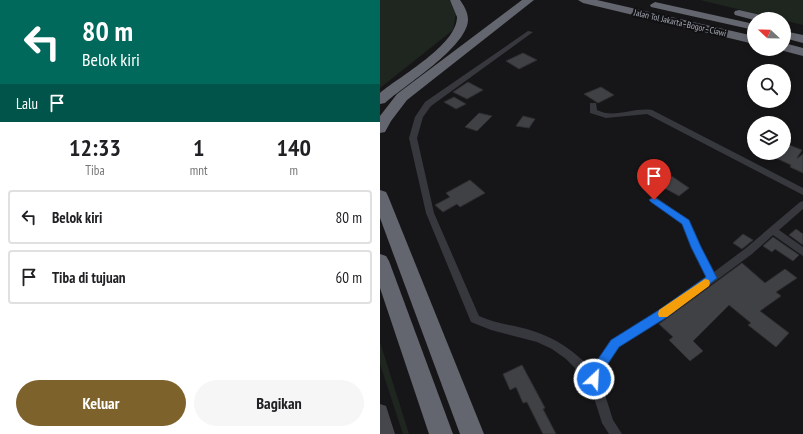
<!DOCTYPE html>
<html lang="id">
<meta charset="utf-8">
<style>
body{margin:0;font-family:"PT Sans Narrow",sans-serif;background:#f6f6f6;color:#202124;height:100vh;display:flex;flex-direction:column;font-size:15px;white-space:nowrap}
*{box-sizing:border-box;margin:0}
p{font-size:13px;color:#757577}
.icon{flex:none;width:22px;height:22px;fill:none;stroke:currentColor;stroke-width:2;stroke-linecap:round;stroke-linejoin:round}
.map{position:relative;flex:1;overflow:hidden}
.details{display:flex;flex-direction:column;background:#fff;width:380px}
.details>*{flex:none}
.banner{background:#00695c;color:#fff;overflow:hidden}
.needle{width:26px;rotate:292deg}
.tools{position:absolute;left:367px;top:12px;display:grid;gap:8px}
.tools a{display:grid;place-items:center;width:44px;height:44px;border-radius:50%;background:#fff;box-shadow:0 2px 6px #0003;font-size:20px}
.pin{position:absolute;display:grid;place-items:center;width:34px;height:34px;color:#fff;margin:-41px -17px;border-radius:50% 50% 50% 0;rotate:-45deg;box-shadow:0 0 4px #0007}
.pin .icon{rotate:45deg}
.me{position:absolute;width:44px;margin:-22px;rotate:25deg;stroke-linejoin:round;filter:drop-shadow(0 0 3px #0008)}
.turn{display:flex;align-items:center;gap:14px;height:84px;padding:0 16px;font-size:18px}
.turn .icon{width:52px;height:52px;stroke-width:2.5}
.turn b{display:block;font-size:28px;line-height:34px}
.then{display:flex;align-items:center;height:38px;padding:0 16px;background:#0003;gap:8px;font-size:15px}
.eta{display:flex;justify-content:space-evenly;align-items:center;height:68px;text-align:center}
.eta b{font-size:24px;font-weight:800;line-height:28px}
.button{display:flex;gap:8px;margin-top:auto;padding:8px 16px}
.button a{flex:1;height:46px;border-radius:24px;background:#7e622b;color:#fff;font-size:16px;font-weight:800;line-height:46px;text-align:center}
.button a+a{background:#f6f6f6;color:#202124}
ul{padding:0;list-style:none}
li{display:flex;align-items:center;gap:12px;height:54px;margin:0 8px 6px;padding:0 8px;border:2px solid #e0e0e0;border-radius:4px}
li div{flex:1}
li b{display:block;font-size:15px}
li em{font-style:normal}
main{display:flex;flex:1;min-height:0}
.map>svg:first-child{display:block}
</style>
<main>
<section class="details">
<div class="banner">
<div class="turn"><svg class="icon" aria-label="left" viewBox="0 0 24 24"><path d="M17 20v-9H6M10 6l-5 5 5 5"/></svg><div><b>80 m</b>Belok kiri</div></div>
<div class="then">Lalu<svg class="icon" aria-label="arrive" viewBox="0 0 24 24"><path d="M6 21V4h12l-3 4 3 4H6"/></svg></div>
</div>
<div class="eta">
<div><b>12:33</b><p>Tiba</p></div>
<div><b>1</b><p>mnt</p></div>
<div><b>140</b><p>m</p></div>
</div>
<ul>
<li><svg class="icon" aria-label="left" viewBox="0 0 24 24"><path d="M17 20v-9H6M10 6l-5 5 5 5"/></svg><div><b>Belok kiri</b></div><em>80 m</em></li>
<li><svg class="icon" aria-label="arrive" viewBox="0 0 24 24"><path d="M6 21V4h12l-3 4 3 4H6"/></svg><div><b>Tiba di tujuan</b></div><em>60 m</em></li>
</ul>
<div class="button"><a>Keluar</a><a>Bagikan</a></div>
</section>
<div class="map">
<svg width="423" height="434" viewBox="0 0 423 434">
<rect width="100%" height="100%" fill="#161618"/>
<g fill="#1e261f">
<path d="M0 0H69L77 8 73 30 0 88Z"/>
<path d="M320 0H423V25Z"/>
<path d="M0 342 29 434H23L0 364Z"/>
</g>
<g fill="#404145" stroke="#303034">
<path d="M143 53 157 60 139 69 126 61Z"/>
<path d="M88 82 103 90 87 99 73 92Z"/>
<path d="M221 87 234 95 218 103 204 94Z"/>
<path d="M74 97 86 104 76 109 64 102Z"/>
<path d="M99 113 112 116 97 131 85 127Z"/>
<path d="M143 116 155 119 149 128 136 126Z"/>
<path d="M404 143 422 150 417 158H418L423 154V173L410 167 411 165 385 153H404Z"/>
<path d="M290 175 309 188 299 196 277 184Z"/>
<path d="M90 180 105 193 80 207 77 204 63 212 55 205 70 197 66 193Z"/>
<path d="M416 229 423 234V245L409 235Z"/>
<path d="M363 234 373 240 362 249 353 243Z"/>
<path d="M393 237 419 255 413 261 395 249 392 252 383 246Z"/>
<path d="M362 263 385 283 405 269 417 278 396 292 401 296 380 311 409 333 396 347 368 325 371 323 349 305 313 341 323 351 310 361 289 340 293 337 279 324Z"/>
<path d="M142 365 165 408 163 409 176 434H163L147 402 143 403 136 387 130 390 123 374Z"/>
</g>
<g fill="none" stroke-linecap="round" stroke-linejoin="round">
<g fill="#37383d" fill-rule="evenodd">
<path d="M148 31 153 32 51 106 43 117 37 138 54 213 99 316C116 324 135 325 153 331 176 338 195 352 212 369L231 341 279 311 326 277 311 247 302 224 271 202 270 200 271 198H277L309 220 321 247 334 272 366 248 420 202 423 201V209L399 230 423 247V256L393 235 372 254 287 317 239 347 223 372 220 379 233 420 242 434H229L222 423 209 382 186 359 172 349 157 342 111 330 91 322 46 213 29 138 35 117 45 102Z"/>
<path d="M210 103H216L217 110C234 119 253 107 272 110L423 188V195L267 114 226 118 210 113Z"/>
</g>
<path fill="#45474d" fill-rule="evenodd" d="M0 404 6 406 15 434H0Z"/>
<g fill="#63666e" fill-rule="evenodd">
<path d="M70 0H80C84 6 88 12 88 20 87 47 25 85 5 103L0 104V93C20 76 77 45 77 17Z"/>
<path d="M142 0H154L27 100 11 121 5 132 0 133V116L17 94Z"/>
<path d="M198 0H217L374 36V44L203 3Z"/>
<path d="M275 2 374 24V30L271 7 270 5Z"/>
<path d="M359 10 389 17 391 19 374 20 355 15 354 13 355 11Z"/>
<path d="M404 31 423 35V43L404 38Z"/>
<path d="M404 43 423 48V56L400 50 404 49Z"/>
<path d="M0 190 6 192 8 196 104 434H80L0 218Z"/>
<path d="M0 254 6 256 9 261 73 434H49L0 288Z"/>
</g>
</g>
<path fill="#1a73e8" stroke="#114b97" d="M274 197 309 220 321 247 337 278 287 317 239 347 223 371 219 383 214 385 210 383 209 379 214 365 231 340 279 310 326 277 311 247 302 224 271 202 269 200Z"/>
<path fill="#f59e0b" d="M325 279 329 280 330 283 329 286 287 317H279L278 314 279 310Z"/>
<g text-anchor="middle" stroke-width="4" stroke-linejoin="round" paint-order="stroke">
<g font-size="9" fill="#a8adb8" stroke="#111113">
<text transform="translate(300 23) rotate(13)" y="3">Jalan Tol Jakarta–Bogor–Ciawi</text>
</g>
</g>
</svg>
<div class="tools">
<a><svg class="needle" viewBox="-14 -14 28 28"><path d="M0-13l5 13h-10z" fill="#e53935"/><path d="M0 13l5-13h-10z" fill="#757577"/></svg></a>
<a><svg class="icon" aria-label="search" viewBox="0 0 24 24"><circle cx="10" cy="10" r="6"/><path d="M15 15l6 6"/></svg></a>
<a><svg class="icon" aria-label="layers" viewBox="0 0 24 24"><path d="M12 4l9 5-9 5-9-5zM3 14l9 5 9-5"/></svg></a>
</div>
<div class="pin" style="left:274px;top:200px;background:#d93025"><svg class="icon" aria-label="arrive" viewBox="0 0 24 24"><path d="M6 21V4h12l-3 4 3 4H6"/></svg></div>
<svg class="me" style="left:214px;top:379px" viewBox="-20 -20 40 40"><circle r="17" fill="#1a73e8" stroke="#fff" stroke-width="3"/><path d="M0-11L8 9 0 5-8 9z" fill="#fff"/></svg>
</div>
</main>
